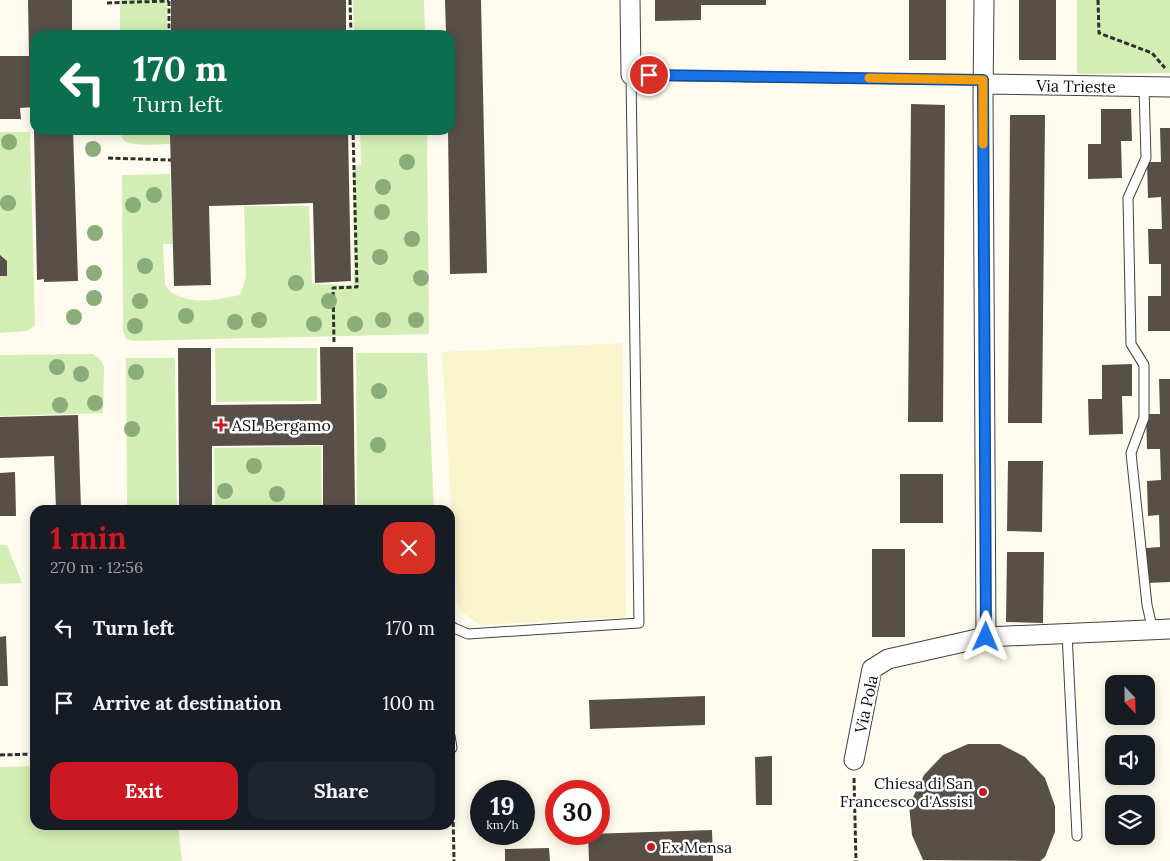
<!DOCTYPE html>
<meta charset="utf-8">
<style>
body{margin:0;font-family:Lora,serif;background:#20242c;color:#f1f3f6;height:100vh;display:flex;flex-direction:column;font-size:19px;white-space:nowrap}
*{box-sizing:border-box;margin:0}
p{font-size:16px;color:#9ea1a6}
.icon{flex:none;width:28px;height:28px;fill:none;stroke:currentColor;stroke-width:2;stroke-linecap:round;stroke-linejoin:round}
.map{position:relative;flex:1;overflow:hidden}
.drawer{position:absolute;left:30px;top:505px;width:425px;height:325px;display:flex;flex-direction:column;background:#171b24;border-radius:15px;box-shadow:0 2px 12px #0003}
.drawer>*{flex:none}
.banner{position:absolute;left:30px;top:30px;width:425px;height:105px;border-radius:15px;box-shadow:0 2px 12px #0003;background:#0b6e4f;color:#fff;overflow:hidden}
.needle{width:32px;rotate:158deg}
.controls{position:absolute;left:1105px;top:675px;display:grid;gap:10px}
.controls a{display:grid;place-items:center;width:50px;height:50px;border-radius:10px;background:#171b24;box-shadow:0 2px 12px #0003;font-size:25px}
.speed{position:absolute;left:470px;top:780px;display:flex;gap:10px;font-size:25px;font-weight:700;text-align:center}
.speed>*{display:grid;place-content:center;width:65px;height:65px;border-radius:50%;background:#171b24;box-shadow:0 2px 12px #0003;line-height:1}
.speed small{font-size:12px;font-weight:400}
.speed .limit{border:8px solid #d22;background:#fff;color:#111}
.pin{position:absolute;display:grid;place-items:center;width:42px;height:42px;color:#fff;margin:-21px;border:2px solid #fff;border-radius:50%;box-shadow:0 1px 5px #0007}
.me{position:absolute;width:55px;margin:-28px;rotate:1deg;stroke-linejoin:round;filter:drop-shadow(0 0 4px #0008)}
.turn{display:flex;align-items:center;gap:18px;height:105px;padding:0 20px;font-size:22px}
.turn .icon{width:65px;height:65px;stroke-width:2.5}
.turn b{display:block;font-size:35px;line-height:42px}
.round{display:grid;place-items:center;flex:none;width:52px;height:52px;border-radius:15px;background:#20242c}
.head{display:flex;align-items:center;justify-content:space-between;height:85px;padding:0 20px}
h1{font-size:30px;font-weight:800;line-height:38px;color:#cb1823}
.button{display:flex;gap:10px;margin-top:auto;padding:10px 20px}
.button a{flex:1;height:58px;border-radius:15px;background:#cb1823;color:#fff;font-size:20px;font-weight:800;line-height:58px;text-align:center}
.button a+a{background:#20242c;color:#f1f3f6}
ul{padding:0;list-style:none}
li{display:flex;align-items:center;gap:15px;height:75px;padding:0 20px}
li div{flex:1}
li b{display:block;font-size:19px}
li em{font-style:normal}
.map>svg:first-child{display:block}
</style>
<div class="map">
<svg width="1170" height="861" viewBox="0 0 1170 861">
<rect width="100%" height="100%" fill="#fffcef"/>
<path fill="#f8f4cc" d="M622 343 626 617 481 625 460 611 457 600 442 352Z"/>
<g fill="#d3eeb4">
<rect x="120" y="0" width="47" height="35"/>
<path d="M353 0H424L425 35H354Z"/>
<path d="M1077 0H1170V73L1077 74Z"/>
<path d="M121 130H170V144C160 144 132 147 125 141 121 139 121 134 121 130Z"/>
<path d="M360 130H427L429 334 134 341 126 339 123 330 122 175 170 174 173 244H163L165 285C167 287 170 292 173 293 192 306 220 299 240 295L246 277 244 206H309L312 284 354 285 353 166 361 165Z"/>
<path d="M0 132H30L35 325 27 331 0 333Z"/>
<path d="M215 348H317V401L216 402Z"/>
<path d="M356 353H427L434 510H416L415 508H357Z"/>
<path d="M93 354 100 359 104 367 103 413 0 416V355Z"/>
<path d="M126 358H175L177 510H127Z"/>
<path d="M321 446 322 510H215L214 448Z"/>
<path d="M0 545H7L22 583 0 584Z"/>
<path d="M35 766V825H178L182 861H0V767Z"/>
</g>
<g fill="#584f49">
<path d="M28 0H72V35H35V107L20 108 21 119H0V56H29Z"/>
<rect x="171" y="0" width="175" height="35"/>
<path d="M445 0H481L487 273 450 274 448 130H450V35H446Z"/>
<path d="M655 0H766V5H701V20L655 21Z"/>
<rect x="909" y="0" width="37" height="60"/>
<rect x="1019" y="0" width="37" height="60"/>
<path d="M911 104 945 105 943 422H908Z"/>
<path d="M1101 109H1131L1132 141H1121L1122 178 1088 179V144H1101Z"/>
<path d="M1010 115H1045L1042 423H1008Z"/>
<path d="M1160 128H1170V331H1148V296H1161V264H1149L1148 229H1162L1161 197 1148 198 1147 162H1161Z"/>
<path d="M34 130H73L78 281 44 282V279L37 280Z"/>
<path d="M348 130 351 281 315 283 313 203 209 206 211 285 174 286 170 135Z"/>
<path d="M0 255 7 261V276H0Z"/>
<path d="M320 347H353L355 510H323V445L212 446V510H179L178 348H211V405L321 404Z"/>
<path d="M1132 364V396H1122L1123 434 1089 435 1088 399H1102V365Z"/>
<path d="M1159 379H1170V582L1147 583 1146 548 1160 547 1159 515 1148 516 1147 481 1161 480 1160 449H1147L1146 414H1160Z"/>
<path d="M78 415 81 510H56L54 456 0 458V417Z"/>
<path d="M1008 461H1043L1042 532 1007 531Z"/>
<path d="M15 472 16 516H0V473Z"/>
<rect x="900" y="474" width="43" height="49"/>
<rect x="872" y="549" width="33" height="88"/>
<path d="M1007 552H1044L1043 623 1006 622Z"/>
<path d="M6 636 8 686H0V637Z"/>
<path d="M705 696V725L590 729 589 700Z"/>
<path d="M968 744H1000L1025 757 1045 778 1055 806V832L1045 857 1040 861 923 860 912 835 909 805 924 775 943 755Z"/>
<path d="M772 756V805H756L755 757Z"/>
<path d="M712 830 713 861H589L588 834Z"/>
<path d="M549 848 550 861H505V849Z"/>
</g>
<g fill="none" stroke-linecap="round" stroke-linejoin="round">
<g stroke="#414141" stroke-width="11">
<g id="service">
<path d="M1144 87 1146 158 1128 198 1131 344 1144 365V418L1131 453 1147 605 1153 631"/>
<path d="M450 625 454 628 468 634 639 623 631 75 983 80"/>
<path d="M1067 633 1077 836"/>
<path d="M450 736 452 748"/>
</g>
</g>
<g stroke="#414141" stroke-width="21">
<g id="minor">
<path d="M630 0 631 75"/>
<path d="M984 0 983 100 986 637"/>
<path d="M983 84 1170 87"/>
<path d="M854 760 872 669 888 659 986 637 1170 629"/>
</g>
</g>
<g stroke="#303030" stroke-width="3" stroke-dasharray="5 2.5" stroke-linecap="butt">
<path d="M350 0 351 35"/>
<path d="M1098 0 1099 33 1152 53 1165 68"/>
<path d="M169 1V35"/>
<path d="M107 3 169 1"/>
<path d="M108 158 171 160"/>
<path d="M334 342 333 288 357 287 353 130"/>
<path d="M0 755 35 754"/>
<path d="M452 762 454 861"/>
<path d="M854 778 856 861"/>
</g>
<use href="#service" stroke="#fff" stroke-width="9"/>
<use href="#minor" stroke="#fff" stroke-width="19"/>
</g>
<g fill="#8aad79">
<circle cx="9" cy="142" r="8"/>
<circle cx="93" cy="149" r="8"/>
<circle cx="407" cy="162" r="8"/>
<circle cx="383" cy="187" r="8"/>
<circle cx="154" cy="195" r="8"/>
<circle cx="8" cy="203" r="8"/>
<circle cx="133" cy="205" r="8"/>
<circle cx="382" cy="212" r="8"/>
<circle cx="95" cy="233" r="8"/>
<circle cx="412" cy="239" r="8"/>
<circle cx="380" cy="257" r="8"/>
<circle cx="145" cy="266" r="8"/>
<circle cx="94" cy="273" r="8"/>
<circle cx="421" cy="278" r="8"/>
<circle cx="296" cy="283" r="8"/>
<circle cx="94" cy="298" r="8"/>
<circle cx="140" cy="301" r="8"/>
<circle cx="329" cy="301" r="8"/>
<circle cx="186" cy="316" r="8"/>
<circle cx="74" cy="317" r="8"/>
<circle cx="259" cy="320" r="8"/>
<circle cx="383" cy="320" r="8"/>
<circle cx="416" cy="320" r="8"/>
<circle cx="235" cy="322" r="8"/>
<circle cx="314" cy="324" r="8"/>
<circle cx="355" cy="324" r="8"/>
<circle cx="135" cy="326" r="8"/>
<circle cx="57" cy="367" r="8"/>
<circle cx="136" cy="372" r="8"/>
<circle cx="81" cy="374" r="8"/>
<circle cx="379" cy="391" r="8"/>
<circle cx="95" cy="403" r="8"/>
<circle cx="60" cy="405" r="8"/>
<circle cx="132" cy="429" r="8"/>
<circle cx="378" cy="445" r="8"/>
<circle cx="254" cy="466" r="8"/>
<circle cx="225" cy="491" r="8"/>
<circle cx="277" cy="494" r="8"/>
</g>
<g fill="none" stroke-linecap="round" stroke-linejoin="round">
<g stroke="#114b97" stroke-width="12">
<path id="route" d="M649 75 983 80 986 637"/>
</g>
<use href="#route" stroke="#1a73e8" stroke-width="9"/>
<path stroke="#f59e0b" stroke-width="9" d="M869 78 983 80V144"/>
</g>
<g fill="#cb1823" stroke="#fff" stroke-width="2">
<path d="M218.5 417.5h5v5h5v5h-5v5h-5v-5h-5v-5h5z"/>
<circle cx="983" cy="792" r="5"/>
<circle cx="651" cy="847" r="5"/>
</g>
<g text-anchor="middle" stroke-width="5" stroke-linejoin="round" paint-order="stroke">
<g font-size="16" fill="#0e0e0e" stroke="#fff">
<text transform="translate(1076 86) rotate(1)" y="6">Via Trieste</text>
<text transform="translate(866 704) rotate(-78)" y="6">Via Pola</text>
</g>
<g font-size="16" fill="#0e0e0e" stroke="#fff" text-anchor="start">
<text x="232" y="431">ASL Bergamo</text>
<text x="973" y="789" text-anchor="end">Chiesa di San<tspan x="973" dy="18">Francesco d'Assisi</tspan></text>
<text x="661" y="853">Ex Mensa</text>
</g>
</g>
</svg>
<div class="controls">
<a><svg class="needle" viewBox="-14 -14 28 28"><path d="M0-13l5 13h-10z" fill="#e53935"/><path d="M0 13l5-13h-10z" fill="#9ea1a6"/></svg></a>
<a><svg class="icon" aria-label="sound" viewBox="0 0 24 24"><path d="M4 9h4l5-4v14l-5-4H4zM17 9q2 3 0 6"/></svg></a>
<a><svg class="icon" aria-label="layers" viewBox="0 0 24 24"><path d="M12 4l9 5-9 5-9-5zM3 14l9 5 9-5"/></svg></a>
</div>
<div class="speed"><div>19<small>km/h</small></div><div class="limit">30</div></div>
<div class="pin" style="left:649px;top:75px;background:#d93025"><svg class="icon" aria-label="arrive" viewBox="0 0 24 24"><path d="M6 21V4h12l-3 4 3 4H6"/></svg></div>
<svg class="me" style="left:986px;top:637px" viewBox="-20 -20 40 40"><path d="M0-17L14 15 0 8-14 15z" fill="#1a73e8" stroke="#fff" stroke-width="4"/></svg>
<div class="banner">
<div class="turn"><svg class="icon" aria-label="left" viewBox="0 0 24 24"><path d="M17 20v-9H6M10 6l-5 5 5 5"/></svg><div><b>170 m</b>Turn left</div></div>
</div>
<section class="drawer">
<div class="head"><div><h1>1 min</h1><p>270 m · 12:56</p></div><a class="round" style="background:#d93025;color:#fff"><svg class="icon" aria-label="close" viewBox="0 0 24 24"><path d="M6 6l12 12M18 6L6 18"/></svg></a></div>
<ul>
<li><svg class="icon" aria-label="left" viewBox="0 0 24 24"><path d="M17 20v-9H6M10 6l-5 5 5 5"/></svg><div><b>Turn left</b></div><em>170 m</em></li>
<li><svg class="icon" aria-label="arrive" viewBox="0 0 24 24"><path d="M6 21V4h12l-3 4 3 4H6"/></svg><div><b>Arrive at destination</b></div><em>100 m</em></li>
</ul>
<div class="button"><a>Exit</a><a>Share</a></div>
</section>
</div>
